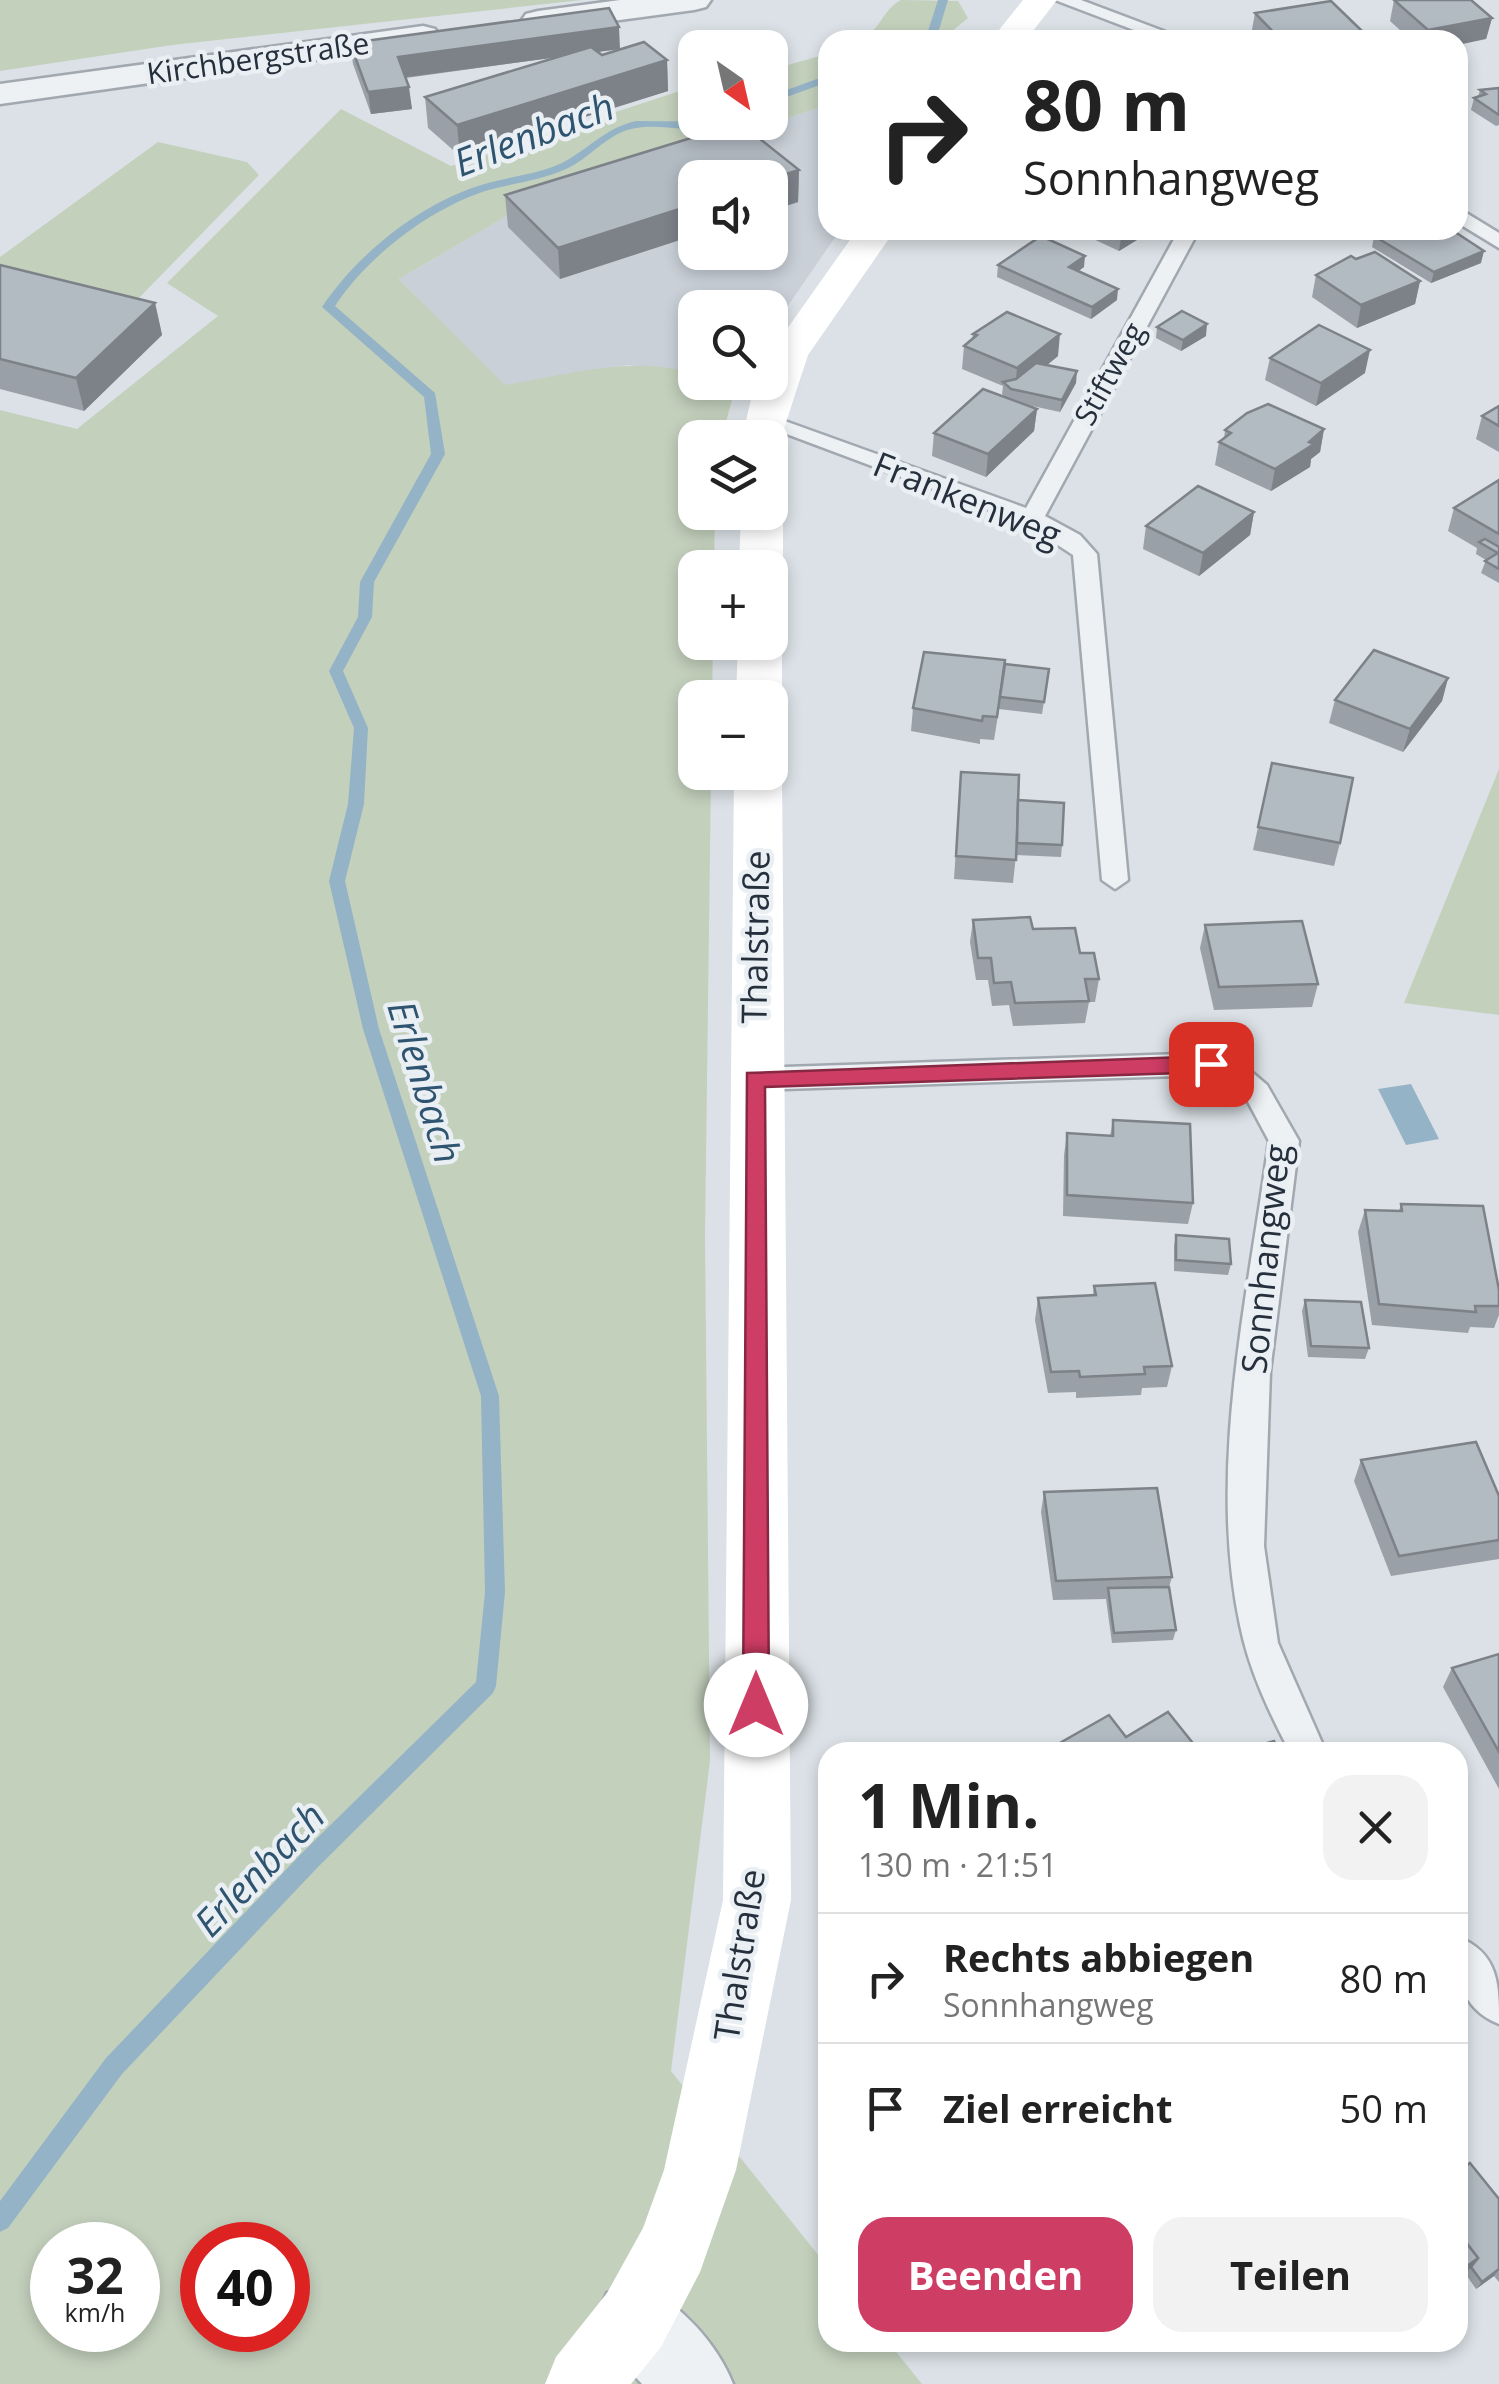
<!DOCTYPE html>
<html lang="de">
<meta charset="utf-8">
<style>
body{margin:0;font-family:"Open Sans",sans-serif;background:#f2f2f2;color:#222;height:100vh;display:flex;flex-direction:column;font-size:38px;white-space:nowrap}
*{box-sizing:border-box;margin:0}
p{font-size:32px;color:#767676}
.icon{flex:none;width:55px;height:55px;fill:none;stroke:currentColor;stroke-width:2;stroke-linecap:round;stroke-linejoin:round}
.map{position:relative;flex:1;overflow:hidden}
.drawer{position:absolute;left:818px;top:1742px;width:650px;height:610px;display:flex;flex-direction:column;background:#fff;border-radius:30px;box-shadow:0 5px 15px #0003}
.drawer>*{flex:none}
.hud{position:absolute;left:818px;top:30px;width:650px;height:210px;border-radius:30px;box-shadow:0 5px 15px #0003;background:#fff;color:#222;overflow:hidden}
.needle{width:65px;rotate:146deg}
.buttons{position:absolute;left:678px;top:30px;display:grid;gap:20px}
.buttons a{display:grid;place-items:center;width:110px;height:110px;border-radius:20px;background:#fff;box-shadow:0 5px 15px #0003;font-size:50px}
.speed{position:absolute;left:30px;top:2222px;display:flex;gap:20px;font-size:50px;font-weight:700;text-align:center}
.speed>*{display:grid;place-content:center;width:130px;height:130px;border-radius:50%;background:#fff;box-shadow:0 5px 15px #0003;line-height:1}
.speed small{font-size:25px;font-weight:400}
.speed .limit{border:15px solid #d22;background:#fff;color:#111}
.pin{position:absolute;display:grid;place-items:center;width:85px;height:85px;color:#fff;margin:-42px;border-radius:20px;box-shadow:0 5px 15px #0006}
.me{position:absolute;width:110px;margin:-55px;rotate:0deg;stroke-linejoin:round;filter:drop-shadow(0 0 8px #0008)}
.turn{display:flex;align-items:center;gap:35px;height:210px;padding:0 40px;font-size:45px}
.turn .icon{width:130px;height:130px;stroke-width:2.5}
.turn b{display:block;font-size:70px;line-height:85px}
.round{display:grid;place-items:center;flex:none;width:105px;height:105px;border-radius:30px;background:#f2f2f2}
.headline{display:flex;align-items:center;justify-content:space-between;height:170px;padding:0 40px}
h1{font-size:60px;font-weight:700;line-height:75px}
.button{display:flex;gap:20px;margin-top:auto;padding:20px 40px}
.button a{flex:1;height:115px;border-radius:30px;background:#ce3d64;color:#fff;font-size:40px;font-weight:700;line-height:115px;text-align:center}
.button a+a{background:#f2f2f2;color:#222}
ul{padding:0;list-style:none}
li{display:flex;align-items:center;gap:30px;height:130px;padding:0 40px;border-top:2px solid #e0e0e0}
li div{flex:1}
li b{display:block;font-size:38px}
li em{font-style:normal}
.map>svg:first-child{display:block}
</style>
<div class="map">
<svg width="1499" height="2384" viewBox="0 0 1499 2384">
<rect width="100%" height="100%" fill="#dbe1e6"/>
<path fill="#c9d0d8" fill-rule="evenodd" d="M827 105 828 230H840L770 332V308H695V374L628 365 505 386 399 279 527 204ZM695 178H770V252H695Z"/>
<g fill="#c3d0bc" fill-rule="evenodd">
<path d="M0 0H582L172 45 0 71Z"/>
<path d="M901 0 958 1 968 18 941 40H861C880 31 882 10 901 0Z"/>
<path d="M827 54V105L527 204 399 279 505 385C566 375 634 354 695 374V382L716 383 733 396 722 437 695 438V512L715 513 714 567 695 568V642L713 643 712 697 695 698V772L711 773 705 1236 710 1761 671 2071 827 2266 828 2342 889 2343 922 2384H0V410L77 429 218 316 167 283 341 109 451 166 695 86V122H770V70ZM52 2245H138V2330H52ZM202 2245H288V2330H202Z"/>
<path d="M158 142 247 162 259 175 132 305 0 291V257Z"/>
<path d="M1499 769V1015L1404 1003Z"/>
</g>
<path fill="#95b3c7" d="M1411 1084 1439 1139 1406 1145 1378 1089Z"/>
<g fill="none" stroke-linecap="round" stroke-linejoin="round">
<g fill="#95b3c7" fill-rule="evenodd">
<path d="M938 0H948L938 33 930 40H918L928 31Z"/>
<path d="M828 75V82L770 103V96Z"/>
<path d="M636 121 736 122C703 139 666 121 631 129 606 135 589 159 566 169 540 181 512 183 485 191 428 210 367 257 335 306L435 393 445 454 374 582 372 617 343 671 368 728 364 804 345 881 379 1029 499 1396 505 1592 496 1686 493 1693 317 1868 122 2074 8 2228 0 2232V2201L106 2058 301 1854 476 1682 485 1592 481 1396 363 1029 329 881 348 804 354 728 329 671 358 617 360 582 431 454 424 397 322 307C356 256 414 209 472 188 502 177 534 176 562 163 589 149 605 128 636 121Z"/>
</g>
<g stroke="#a1a8b0" stroke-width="5">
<g id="lane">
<path d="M1055 0H1081L1187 40H1160Z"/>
<path d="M1458 208 1499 233V248L1458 223Z"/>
<path d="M1179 230H1199L1045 516 1080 535 1097 554 1128 880 1115 889 1102 880 1073 555 1024 523 752 421 763 414 771 416 1026 508Z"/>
<path d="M1211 1053 1247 1068 1267 1085 1299 1141 1270 1372 1264 1546 1278 1643 1326 1752H1290C1269 1712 1249 1670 1240 1625 1207 1468 1248 1297 1269 1141L1247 1100 1209 1075 754 1090 744 1087 740 1079 744 1071 754 1068Z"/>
<path d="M1458 1937C1499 1953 1499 1985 1499 2024 1459 2008 1456 1974 1458 1937Z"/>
</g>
</g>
<g stroke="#a1a8b0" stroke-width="5">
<g id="street">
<path d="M620 0H711L706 7 694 10 538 31 526 28 521 21 526 14 538 11Z"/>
<path d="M423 26 435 29 440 36 435 43 0 104V84Z"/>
<path d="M634 2282C677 2300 716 2341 733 2384H642L607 2347 596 2320 607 2293Z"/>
</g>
</g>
<use href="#lane" fill="#eef1f4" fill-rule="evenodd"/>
<use href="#street" fill="#eef1f4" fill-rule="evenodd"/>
<g fill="#fff" fill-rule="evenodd">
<path d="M1023 0H1057L1026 40H991Z"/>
<path d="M857 230H895L808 355 778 447 770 449V438H742L755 382H770V353Z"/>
<path d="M770 501 783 512V568L770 579V568H739L741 512H770Z"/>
<path d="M770 630 782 642V698L770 710V698H736L738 642H770Z"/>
<path d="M770 760 782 772 791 1900 736 2170 700 2272 661 2347 631 2384H545L556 2357 607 2293 643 2228 664 2170 723 1900 734 772H770Z"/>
</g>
</g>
<g fill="#99a0a7">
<path d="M1394 0 1492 18 1486 39 1411 40 1390 21Z"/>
<path d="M1255 13 1362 31 1361 40H1257L1251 35Z"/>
<path d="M350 43 620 49 598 52 602 55 667 60 668 91 460 156 428 128 425 97 557 57 406 78 412 109 371 114 353 64Z"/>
<path d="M1499 88V125L1496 126 1471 110 1474 98 1478 97 1480 90Z"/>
<path d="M740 123 799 170 798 202 770 211V178H695V235L560 279 508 227 505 195Z"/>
<path d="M1074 230H1145V235L1119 251Z"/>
<path d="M1377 230H1452L1481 263 1431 283 1372 247 1374 236 1376 235Z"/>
<path d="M1356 259 1420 281 1415 304 1357 328 1312 297 1316 275Z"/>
<path d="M0 265 155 303 162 335 84 411 0 389Z"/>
<path d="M998 265 1084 267 1078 271 1117 300 1091 319 997 277Z"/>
<path d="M1157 327 1206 336 1181 351 1156 338Z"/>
<path d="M973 334 1058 356 1047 365 1076 383 1060 412 1023 404 1037 409 1034 431 986 477 932 456 934 433 1005 397 1002 394 1003 386 962 369 964 346 972 339Z"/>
<path d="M1270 358 1365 373 1316 406 1265 380Z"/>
<path d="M1499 406V452L1476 439 1482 416Z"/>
<path d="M1324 429 1320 452 1311 459 1310 467 1271 491 1215 465 1219 442 1224 439 1225 430Z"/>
<path d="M1499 480V583L1481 573 1486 560 1476 554 1477 548 1448 531 1454 508Z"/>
<path d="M1254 512 1250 535 1199 576 1143 549 1146 526Z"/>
<path d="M1005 664 1049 669 1042 714 999 709 994 740 980 739V744L911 731 913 708Z"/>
<path d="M1448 678 1442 701 1403 752 1329 723 1335 700Z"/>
<path d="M1272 763 1340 843 1334 866 1253 850Z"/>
<path d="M961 772 1018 800 1062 845 1061 857 1016 855 1013 883 954 879Z"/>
<path d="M973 920 1033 929 1080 953 1099 979 1095 1002H1089L1085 1023 1013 1026 1009 1005 992 1006 988 980H976L970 942Z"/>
<path d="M1205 925 1318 984 1312 1007 1214 1010 1200 948Z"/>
<path d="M1113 1120 1193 1203 1188 1224 1063 1216 1064 1155 1067 1133 1110 1136Z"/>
<path d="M1401 1204 1499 1290V1315L1494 1328 1470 1327 1468 1333 1372 1325 1358 1232 1365 1210 1399 1211Z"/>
<path d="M1176 1235 1231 1264 1228 1275 1174 1271V1246Z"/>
<path d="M1094 1286 1172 1366 1167 1387 1142 1388 1141 1395 1076 1398V1392L1048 1393 1035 1320 1038 1298 1093 1295Z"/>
<path d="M1305 1300 1369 1348 1365 1359 1308 1357 1302 1311Z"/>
<path d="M1361 1460 1499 1496V1559L1391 1576 1354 1481Z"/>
<path d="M1044 1492 1172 1577 1169 1587 1176 1630 1173 1640 1112 1643 1106 1599 1053 1600 1041 1512Z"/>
<path d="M1499 1654V1789L1443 1687 1452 1668Z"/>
<path d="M1458 2172 1499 2199V2282L1494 2276 1476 2289 1465 2273 1458 2278Z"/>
<path d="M1328 2342H1348L1335 2352Z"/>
</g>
<g fill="#7d8288">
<path d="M1492 18 1486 39 1458 45V40H1425L1428 30Z"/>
<path d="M619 27 620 49 400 78 398 57Z"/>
<path d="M1362 31 1361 40H1310Z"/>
<path d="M667 60 668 91 460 156 457 125Z"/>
<path d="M409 87 412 109 371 114 368 92Z"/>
<path d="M799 170 798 202 770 211V179Z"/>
<path d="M695 204V235L560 279 558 248Z"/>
<path d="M1122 230H1145V235L1119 251Z"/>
<path d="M1484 251 1481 263 1431 283 1434 272Z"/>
<path d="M1085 256 1084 267 1068 279 1069 267Z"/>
<path d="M1420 281 1415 304 1357 328 1361 305Z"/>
<path d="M1118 289 1117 300 1091 319 1092 307Z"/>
<path d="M155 303 162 335 84 411 76 378Z"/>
<path d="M1207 324 1206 336 1181 351 1183 340Z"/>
<path d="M1060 334 1058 356 1015 391 1017 368Z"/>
<path d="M1370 350 1365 373 1316 406 1321 383Z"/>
<path d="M1077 371 1076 383 1060 412 1062 400Z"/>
<path d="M1037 409 1034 431 986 477 988 454Z"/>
<path d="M1324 429 1320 452 1311 459 1310 467 1271 491 1275 469Z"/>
<path d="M1254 512 1250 535 1199 576 1203 553Z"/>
<path d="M1448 678 1442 701 1403 752 1410 729Z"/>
<path d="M1478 2258 1467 2272 1458 2278V2273Z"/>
<path d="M1499 2269 1494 2276 1476 2289 1482 2282Z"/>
</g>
<g fill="#b2bac2" stroke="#7d8288" stroke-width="2.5">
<path d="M1394 0H1471L1492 18 1428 30Z"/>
<path d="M1331 1 1362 31 1310 40H1281L1255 13Z"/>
<path d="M609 8 619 27 398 57 409 87 368 92 350 43Z"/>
<path d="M644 42 667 60 457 125 425 97 591 47 602 55Z"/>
<path d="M1499 88V115L1474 98 1486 94 1480 90Z"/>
<path d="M740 123 799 170 770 179V178H695V204L558 248 505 195Z"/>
<path d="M1387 230H1452L1484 251 1434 272 1374 236Z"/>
<path d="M1041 236 1085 256 1069 267 1118 289 1092 307 998 265Z"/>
<path d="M1375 252 1420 281 1361 305 1316 275 1351 256 1356 259Z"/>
<path d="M0 265 155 303 76 378 0 359Z"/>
<path d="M1182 311 1207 324 1183 340 1157 327Z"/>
<path d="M1007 312 1060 334 1017 368 964 346 977 335 973 334Z"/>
<path d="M1319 325 1370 350 1321 383 1270 358Z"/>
<path d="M1036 363 1077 371 1062 400 1011 389 1003 382 1016 379Z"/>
<path d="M983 389 1037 409 988 454 934 433Z"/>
<path d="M1268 404 1324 429 1309 442 1314 444 1275 469 1219 442 1231 433 1225 430 1247 413Z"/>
<path d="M1499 406V426L1482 416Z"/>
<path d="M1499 480V534L1454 508Z"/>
<path d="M1198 486 1254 512 1203 553 1146 526Z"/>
<path d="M1485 539 1499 547V569L1485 561 1498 553 1479 542Z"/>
<path d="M1374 650 1448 678 1410 729 1335 700Z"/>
<path d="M924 652 1005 660 997 717 983 716 982 721 913 708Z"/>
<path d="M1005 664 1049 669 1044 702 1000 697Z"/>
<path d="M1272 763 1353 778 1340 843 1258 827Z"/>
<path d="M961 772 1019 775 1016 860 956 856Z"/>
<path d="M1018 800 1064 803 1062 845 1017 843Z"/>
<path d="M1030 917 1033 929 1075 928 1080 953H1094L1099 979H1085L1089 1001 1015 1003 1011 982 994 983 991 958H978L973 920Z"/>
<path d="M1302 921 1318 984 1219 987 1205 925Z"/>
<path d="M1113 1120 1190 1124 1193 1203 1067 1195V1133L1113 1136Z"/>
<path d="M1401 1204 1483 1206 1499 1290V1306H1475L1476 1312 1379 1304 1365 1210 1402 1211Z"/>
<path d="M1176 1235 1229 1239 1231 1264 1176 1260Z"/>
<path d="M1155 1283 1172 1366 1144 1367 1145 1374 1080 1377 1079 1371 1051 1372 1038 1298 1096 1295 1094 1286Z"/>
<path d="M1305 1300 1361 1302 1369 1348 1311 1346Z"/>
<path d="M1476 1442 1499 1496V1540L1399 1556 1361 1460Z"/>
<path d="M1157 1488 1172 1577 1056 1581 1044 1492Z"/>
<path d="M1169 1587 1176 1630 1114 1633 1108 1588Z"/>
<path d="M1499 1654V1752L1452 1668Z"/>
<path d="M1168 1712 1200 1752H1044L1109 1715 1126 1737Z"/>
<path d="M1274 1741 1280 1752H1237Z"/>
<path d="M1470 2163 1499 2199V2269L1482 2282 1471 2267 1478 2258 1458 2232V2172Z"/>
<path d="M1458 2232 1478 2258 1458 2273Z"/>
</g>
<path fill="#ce3d64" stroke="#862841" stroke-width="2.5" d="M1211 1056 1222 1064 1211 1072 765 1087 769 1705 765 1714 756 1717 747 1714 743 1705 747 1073Z"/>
<g text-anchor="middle" stroke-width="9" stroke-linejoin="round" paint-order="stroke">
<g font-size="30" fill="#25303c" stroke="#eaeff4">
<text transform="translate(258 59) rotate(-8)" y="10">Kirchbergstraße</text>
<text transform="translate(1110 374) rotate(-61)" y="10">Stiftweg</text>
</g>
<g font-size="35" fill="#25303c" stroke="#eaeff4">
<text transform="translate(967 500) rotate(22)" y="12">Frankenweg</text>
<text transform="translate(756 937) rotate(-89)" y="12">Thalstraße</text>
<text transform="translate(1266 1259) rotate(-84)" y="12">Sonnhangweg</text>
<text transform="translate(740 1955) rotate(-81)" y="12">Thalstraße</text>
</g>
<g font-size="38" font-style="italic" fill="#2f546f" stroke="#eaeff4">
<text transform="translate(534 135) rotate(-21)" y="13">Erlenbach</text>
<text transform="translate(424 1082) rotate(73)" y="13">Erlenbach</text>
<text transform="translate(260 1870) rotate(-46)" y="13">Erlenbach</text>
</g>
</g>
</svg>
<div class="buttons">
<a><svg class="needle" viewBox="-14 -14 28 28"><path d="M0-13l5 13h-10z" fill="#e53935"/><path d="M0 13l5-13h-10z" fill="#767676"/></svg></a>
<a><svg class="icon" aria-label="sound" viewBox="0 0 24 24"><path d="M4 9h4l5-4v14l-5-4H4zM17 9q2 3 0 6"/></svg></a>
<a><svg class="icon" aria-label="search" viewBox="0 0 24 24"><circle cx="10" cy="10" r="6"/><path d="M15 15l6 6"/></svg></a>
<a><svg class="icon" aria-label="layers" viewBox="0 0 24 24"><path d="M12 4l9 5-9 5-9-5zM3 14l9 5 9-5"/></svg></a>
<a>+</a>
<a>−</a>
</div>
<div class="speed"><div>32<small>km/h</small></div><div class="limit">40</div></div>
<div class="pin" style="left:1211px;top:1064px;background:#d93025"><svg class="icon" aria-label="arrive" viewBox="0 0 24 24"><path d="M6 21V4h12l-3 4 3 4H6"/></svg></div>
<svg class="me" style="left:756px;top:1705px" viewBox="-20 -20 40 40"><circle r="19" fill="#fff"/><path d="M0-13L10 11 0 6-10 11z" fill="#ce3d64"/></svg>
<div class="hud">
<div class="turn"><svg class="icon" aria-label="right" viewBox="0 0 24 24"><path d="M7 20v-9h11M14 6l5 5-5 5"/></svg><div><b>80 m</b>Sonnhangweg</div></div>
</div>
<section class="drawer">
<div class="headline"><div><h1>1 Min.</h1><p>130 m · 21:51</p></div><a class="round"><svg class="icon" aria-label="close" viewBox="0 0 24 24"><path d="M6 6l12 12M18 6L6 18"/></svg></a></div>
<ul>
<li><svg class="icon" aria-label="right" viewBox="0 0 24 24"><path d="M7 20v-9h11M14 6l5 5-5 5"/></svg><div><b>Rechts abbiegen</b><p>Sonnhangweg</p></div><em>80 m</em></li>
<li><svg class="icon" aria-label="arrive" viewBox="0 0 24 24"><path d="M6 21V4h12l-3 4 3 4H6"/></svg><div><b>Ziel erreicht</b></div><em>50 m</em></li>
</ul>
<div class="button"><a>Beenden</a><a>Teilen</a></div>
</section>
</div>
